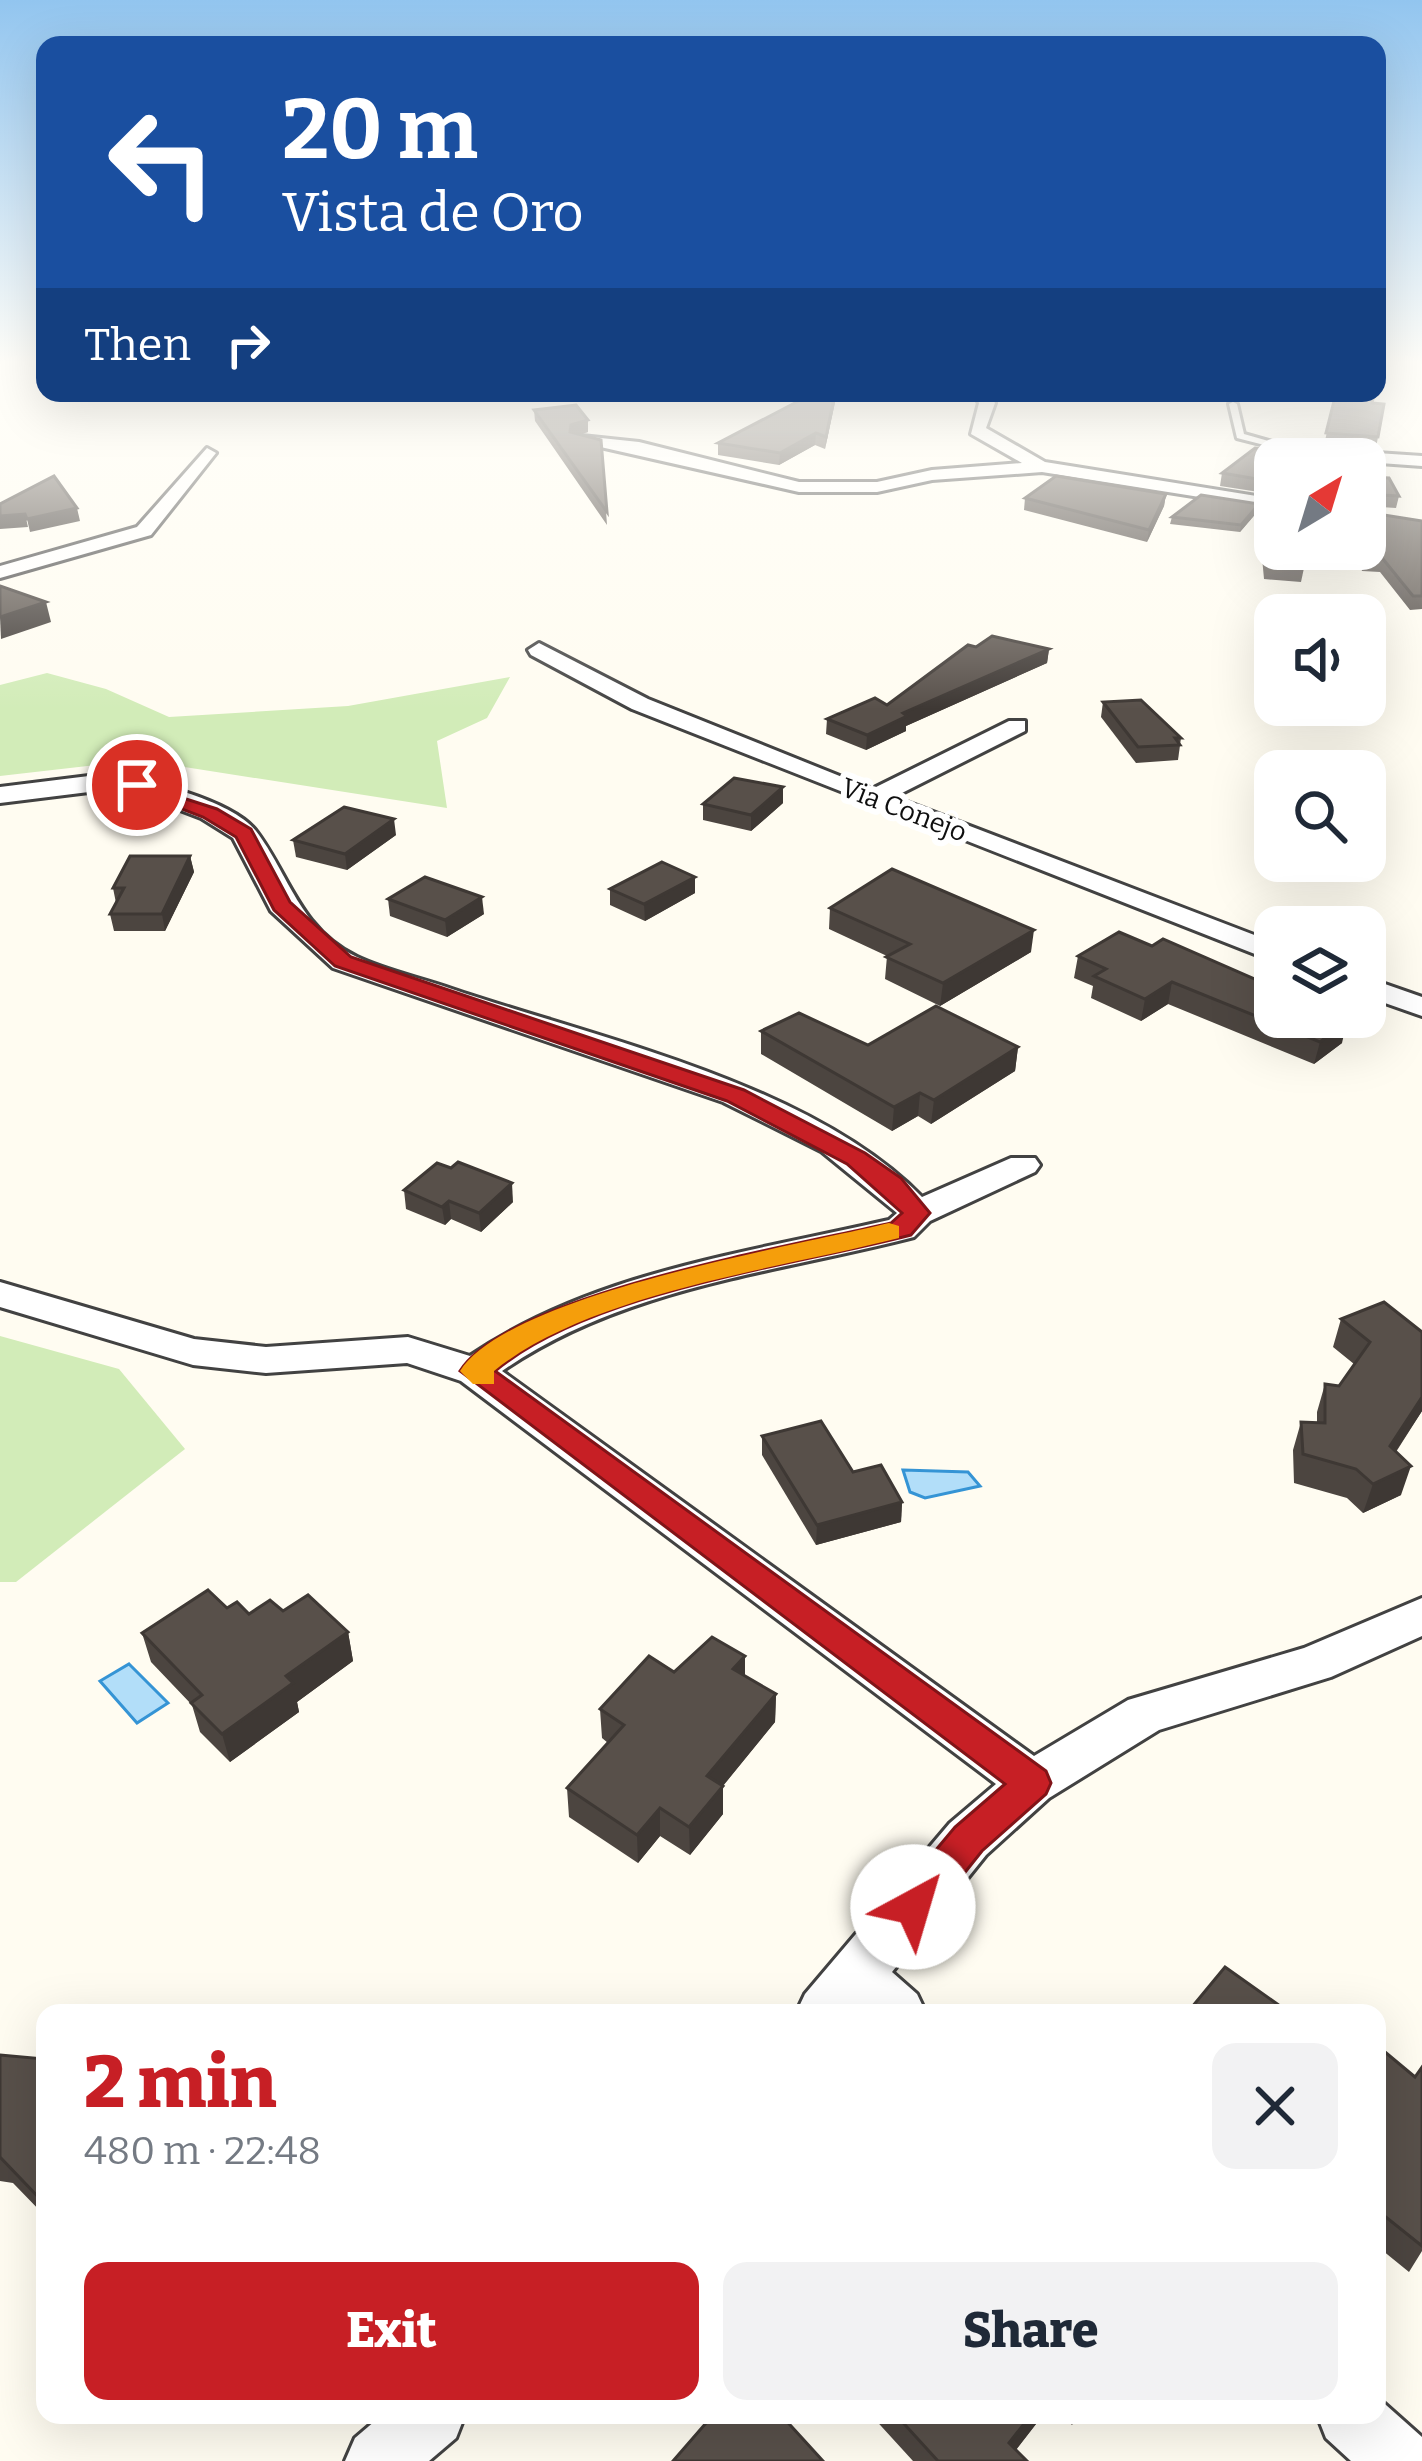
<!DOCTYPE html>
<meta charset="utf-8">
<style>
body{margin:0;font-family:Bitter,serif;background:#f2f2f3;color:#1f2937;height:100vh;display:flex;flex-direction:column;font-size:45px;white-space:nowrap}
*{box-sizing:border-box;margin:0}
p{font-size:39px;color:#747a83}
.icon{flex:none;width:66px;height:66px;fill:none;stroke:currentColor;stroke-width:2;stroke-linecap:round;stroke-linejoin:round}
.map{position:relative;flex:1;overflow:hidden}
.details{position:absolute;left:36px;top:2004px;width:1350px;height:420px;display:flex;flex-direction:column;background:#fff;border-radius:24px;box-shadow:0 12px 48px #0002}
.details>*{flex:none}
.banner{position:absolute;left:36px;top:36px;width:1350px;height:366px;border-radius:24px;box-shadow:0 12px 48px #0002;background:#1a4fa0;color:#fff;overflow:hidden}
.needle{width:78px;rotate:38deg}
.buttons{position:absolute;left:1254px;top:438px;display:grid;gap:24px}
.buttons a{display:grid;place-items:center;width:132px;height:132px;border-radius:24px;background:#fff;box-shadow:0 12px 48px #0002;font-size:60px}
.pin{position:absolute;display:grid;place-items:center;width:102px;height:102px;color:#fff;margin:-51px;border:6px solid #fff;border-radius:50%;box-shadow:0 3px 12px #0007}
.me{position:absolute;width:132px;margin:-66px;rotate:39deg;stroke-linejoin:round;filter:drop-shadow(0 0 9px #0008)}
.turn{display:flex;align-items:center;gap:42px;height:252px;padding:0 48px;font-size:54px}
.turn .icon{width:156px;height:156px;stroke-width:2.5}
.turn b{display:block;font-size:84px;line-height:102px}
.then{display:flex;align-items:center;height:114px;padding:0 48px;background:#0003;gap:24px;font-size:45px}
.round{display:grid;place-items:center;flex:none;width:126px;height:126px;border-radius:24px;background:#f2f2f3}
.summary{display:flex;align-items:center;justify-content:space-between;height:204px;padding:0 48px}
h1{font-size:72px;font-weight:800;line-height:90px;color:#c71f25}
.action{display:flex;gap:24px;margin-top:auto;padding:24px 48px}
.action a{flex:1;height:138px;border-radius:24px;background:#c71f25;color:#fff;font-size:48px;font-weight:800;line-height:138px;text-align:center}
.action a+a{background:#f2f2f3;color:#1f2937}
.map>svg:first-child{display:block}
</style>
<div class="map">
<svg width="1422" height="2461" viewBox="0 0 1422 2461">
<rect width="100%" height="100%" fill="#fffcf1"/>
<g fill="#d2ecb8">
<path d="M47 673 106 689 169 717 348 706 510 677 487 718 437 741 447 808 140 760 0 776V685Z"/>
<path d="M0 1336 119 1369 185 1449 16 1582H0Z"/>
</g>
<g fill="#b2def9" stroke="#3594d5" stroke-width="3">
<path d="M903 1470 968 1472 980 1486 925 1498 910 1492Z"/>
<path d="M129 1664 168 1703 137 1723 100 1681Z"/>
</g>
<g fill="none" stroke-linecap="round" stroke-linejoin="round">
<g stroke="#424242" stroke-width="6">
<path id="service" d="M1233 402 1237 404 1244 434 1304 451V455L1237 438 1229 404Z"/>
</g>
<g stroke="#424242" stroke-width="6">
<g id="minor">
<path d="M973 393H989L995 403 986 428 1045 462 1275 499V509L1042 472 932 480 877 492H799L574 441 582 436 639 442 799 482H877L932 470 1022 463 971 434 979 403Z"/>
<path d="M207 448 216 453 151 535 0 578V566L137 527Z"/>
<path d="M1301 448 1422 456V466L1295 457Z"/>
<path d="M539 643 648 699 872 789 1009 721H1025V731L894 797 1275 943V962L632 709 531 655 528 650Z"/>
<path d="M105 774C143 778 232 800 256 831 289 874 299 929 357 957 386 971 421 978 452 989 600 1039 812 1084 922 1197L1011 1158H1035L1040 1165 1035 1172 930 1221 914 1237C774 1273 624 1287 502 1371L1034 1756 1128 1700 1304 1648 1422 1598V1636L1331 1677 1159 1730 1049 1798 986 1855 892 1972 917 1994 926 2013H796L805 1994 950 1823 996 1784 461 1381 407 1363 266 1373 193 1365 0 1307V1282L194 1339 266 1347 408 1337 470 1356C594 1272 746 1253 889 1220L897 1213 821 1151 723 1102 333 968 271 911 233 838 201 818 133 792 105 790 0 803V787Z"/>
<path d="M1365 977 1422 997V1016L1365 996Z"/>
<path d="M1377 2397 1422 2437V2461H1351L1326 2438 1317 2415H1377Z"/>
<path d="M382 2415H465L456 2438 429 2461H345L355 2438Z"/>
</g>
</g>
<use href="#service" fill="#fff" fill-rule="evenodd"/>
<use href="#minor" fill="#fff" fill-rule="evenodd"/>
</g>
<g fill="#4c4540">
<path d="M814 393H837L825 449 815 445 779 465 718 455V443Z"/>
<path d="M1336 393 1372 403 1384 404 1376 448 1324 445Z"/>
<path d="M534 410 588 432 580 434 601 440 607 525 535 421Z"/>
<path d="M1255 448 1298 455 1297 459H1275V491L1272 494 1220 486 1222 473Z"/>
<path d="M1334 453 1372 455 1371 477 1389 478 1399 496 1396 508 1365 506V459H1333Z"/>
<path d="M1166 494 1164 506 1147 542 1024 510 1025 498Z"/>
<path d="M1261 502 1304 568 1301 582 1264 579 1258 515Z"/>
<path d="M1259 504 1258 511 1240 532 1170 524 1172 517Z"/>
<path d="M1422 521V609L1410 610 1380 572 1362 571 1355 549H1365Z"/>
<path d="M976 647 1049 649 1047 663 906 726V731L866 750 826 734 827 719 887 705Z"/>
<path d="M1103 702 1181 738 1178 760 1136 763 1101 717Z"/>
<path d="M783 803 751 831 703 820V804Z"/>
<path d="M396 835 347 870 296 857 293 840Z"/>
<path d="M190 856 194 872 165 931H114L110 914 116 903 113 888Z"/>
<path d="M695 877V893L645 921 610 905V889Z"/>
<path d="M388 899 484 914 447 937 390 916Z"/>
<path d="M830 908 1031 952 940 1006 885 979 887 956 829 929Z"/>
<path d="M1119 932 1342 1043 1314 1064 1168 1004 1141 1021 1091 998 1093 986 1074 978 1078 956Z"/>
<path d="M761 1031 868 1045 1018 1047 1015 1071 931 1124 918 1116 892 1131 761 1054Z"/>
<path d="M404 1190 513 1202 481 1232 451 1219 445 1225 406 1209Z"/>
<path d="M1341 1319 1422 1332V1411L1396 1452 1401 1495 1363 1513 1347 1498 1294 1483 1293 1450 1301 1422H1317V1412L1325 1384 1339 1386 1354 1364 1333 1347Z"/>
<path d="M762 1436 902 1502 901 1522 816 1545 762 1455Z"/>
<path d="M227 1608 249 1614 283 1611 348 1632 353 1661 297 1702 299 1712 230 1762 200 1732 192 1705 151 1662 142 1633Z"/>
<path d="M745 1656V1676L776 1694 775 1722 723 1786V1814L690 1855 660 1836 638 1863 569 1817 567 1788 608 1743 602 1738 600 1709 674 1672Z"/>
<path d="M0 2055 45 2059V2216L13 2183 0 2181Z"/>
<path d="M1377 2063 1415 2077 1422 2067V2251L1409 2272 1377 2246Z"/>
<path d="M871 2415H1043L1016 2450 1027 2461H913Z"/>
<path d="M1062 2415H1079L1072 2425Z"/>
</g>
<g fill="#3e3834">
<path d="M835 393H837L825 449 826 437Z"/>
<path d="M588 420V432L572 437 570 432 571 425Z"/>
<path d="M816 433 815 445 779 465 780 453Z"/>
<path d="M1166 494 1164 506 1147 542 1149 530Z"/>
<path d="M1259 504 1258 511 1240 532 1241 525Z"/>
<path d="M77 508 80 521 30 532 27 519Z"/>
<path d="M25 514 28 527 0 529V516Z"/>
<path d="M46 602 51 622 1 639 0 617Z"/>
<path d="M1049 649 1047 663 906 726V731L866 750 867 735 903 713Z"/>
<path d="M783 787V803L751 831V815Z"/>
<path d="M394 819 396 835 347 870 345 854Z"/>
<path d="M190 856 194 872 165 931 162 914Z"/>
<path d="M695 877V893L645 921 644 904Z"/>
<path d="M482 897 484 914 447 937 445 920Z"/>
<path d="M1034 930 1031 952 940 1006 943 983Z"/>
<path d="M1172 982 1168 1004 1141 1021 1145 999Z"/>
<path d="M1347 1021 1342 1043 1314 1064 1320 1042Z"/>
<path d="M1018 1047 1015 1071 931 1124 934 1100Z"/>
<path d="M920 1093 918 1116 892 1131 894 1107Z"/>
<path d="M512 1183 513 1202 481 1232 479 1213Z"/>
<path d="M449 1201 451 1219 445 1225 442 1207Z"/>
<path d="M1422 1397V1411L1380 1475 1390 1446Z"/>
<path d="M1411 1466 1401 1495 1363 1513 1373 1484Z"/>
<path d="M902 1502 901 1522 816 1545 817 1525Z"/>
<path d="M348 1632 353 1661 297 1702 299 1712 230 1762 222 1734 286 1676Z"/>
<path d="M745 1656V1685L733 1669Z"/>
<path d="M776 1694 775 1722 707 1805V1776Z"/>
<path d="M723 1786V1814L690 1855 689 1827Z"/>
<path d="M660 1808V1836L638 1863 637 1835Z"/>
<path d="M1031 2415H1043L1007 2461 1009 2443Z"/>
</g>
<g fill="#58504a" stroke="#3e3834" stroke-width="3">
<path d="M814 393H835L826 437 816 433 780 453 718 443Z"/>
<path d="M1336 393 1374 395 1372 403 1384 404 1378 437 1326 433Z"/>
<path d="M576 405 588 420 571 425 570 432 601 440 607 512 534 410Z"/>
<path d="M1255 448 1298 455 1294 459H1275V482L1222 473Z"/>
<path d="M1334 453 1372 455 1371 477 1389 478 1399 496 1365 494V459H1337Z"/>
<path d="M54 476 77 508 27 519 25 514 0 516V504Z"/>
<path d="M1056 476 1166 494 1149 530 1025 498Z"/>
<path d="M1201 495 1259 504 1241 525 1172 517Z"/>
<path d="M1261 502 1275 504V549H1301L1304 568 1267 566Z"/>
<path d="M1365 512 1422 521V596H1413L1383 559 1365 558 1362 549H1365Z"/>
<path d="M0 586 46 602 0 617Z"/>
<path d="M992 636 1049 649 903 713 907 716 867 735 827 719 875 698 887 705 968 645 976 647Z"/>
<path d="M1141 700 1181 738H1175L1180 745 1138 747 1103 702Z"/>
<path d="M734 778 783 787 751 815 703 804Z"/>
<path d="M344 807 394 819 345 854 293 840Z"/>
<path d="M130 856H190L162 914H110L124 888H113Z"/>
<path d="M662 862 695 877 644 904 610 889Z"/>
<path d="M892 869 1034 930 943 983 886 957 910 944 830 908Z"/>
<path d="M425 877 482 897 445 920 388 899Z"/>
<path d="M1119 932 1152 946 1163 939 1275 988V1017H1339L1347 1021 1320 1042 1172 982 1145 999 1094 976 1106 969 1078 956Z"/>
<path d="M936 1006 1018 1047 934 1100 920 1093 894 1107 761 1031 799 1013 868 1045Z"/>
<path d="M458 1162 512 1183 479 1213 449 1201 442 1207 404 1190 437 1163 451 1168Z"/>
<path d="M1384 1302 1422 1332V1397L1390 1446 1411 1466 1373 1484 1356 1469 1303 1454 1301 1422 1325 1423V1384L1339 1386 1370 1342 1341 1319Z"/>
<path d="M821 1421 853 1472 881 1465 902 1502 817 1525 762 1436Z"/>
<path d="M208 1590 227 1608 237 1602 249 1614 270 1600 283 1611 308 1595 348 1632 286 1676 293 1683 222 1734 191 1703 202 1695 142 1633Z"/>
<path d="M712 1637 745 1656 733 1669 776 1694 707 1776 723 1786 689 1827 660 1808 637 1835 567 1788 624 1725 600 1709 649 1656 674 1672Z"/>
<path d="M1225 1967 1290 2013H1187Z"/>
<path d="M1385 2052 1415 2077 1422 2067V2246L1377 2210V2063Z"/>
<path d="M0 2055 45 2059V2204L0 2157Z"/>
<path d="M713 2415H781L823 2461H673Z"/>
<path d="M896 2415H1031L1009 2443 1027 2461H938Z"/>
</g>
<linearGradient id="sky" x2="0" y2="1"><stop stop-color="#92c5ef"/><stop offset="0.51" stop-color="#fffef9"/><stop offset="1" stop-color="#fffef9" stop-opacity="0"/></linearGradient>
<rect width="1422" height="709" fill="url(#sky)"/>
<path fill="#c71f25" stroke="#811418" stroke-width="3" d="M130 781 217 809 251 829 290 902 351 957 744 1090 865 1153 901 1178 930 1213 911 1235C788 1267 592 1291 495 1371L1046 1771 1051 1783 1046 1794 982 1851 927 1920 913 1926 899 1920 893 1907 899 1894 955 1827 1005 1784 460 1371C509 1294 798 1245 891 1223L902 1213 847 1164 727 1101 335 966 274 910 236 837 203 817 130 789Z"/>
<path fill="#f59e0b" d="M889 1223 899 1226V1238C778 1269 590 1293 494 1371V1384H473L460 1371C509 1294 796 1246 889 1223Z"/>
<g text-anchor="middle" stroke-width="12" stroke-linejoin="round" paint-order="stroke">
<g font-size="27" fill="#0f0f0f" stroke="#fff">
<text transform="translate(904 810) rotate(21)" y="9">Via Conejo</text>
</g>
</g>
</svg>
<div class="buttons">
<a><svg class="needle" viewBox="-14 -14 28 28"><path d="M0-13l5 13h-10z" fill="#e53935"/><path d="M0 13l5-13h-10z" fill="#747a83"/></svg></a>
<a><svg class="icon" aria-label="sound" viewBox="0 0 24 24"><path d="M4 9h4l5-4v14l-5-4H4zM17 9q2 3 0 6"/></svg></a>
<a><svg class="icon" aria-label="search" viewBox="0 0 24 24"><circle cx="10" cy="10" r="6"/><path d="M15 15l6 6"/></svg></a>
<a><svg class="icon" aria-label="layers" viewBox="0 0 24 24"><path d="M12 4l9 5-9 5-9-5zM3 14l9 5 9-5"/></svg></a>
</div>
<div class="pin" style="left:137px;top:785px;background:#d93025"><svg class="icon" aria-label="arrive" viewBox="0 0 24 24"><path d="M6 21V4h12l-3 4 3 4H6"/></svg></div>
<svg class="me" style="left:913px;top:1907px" viewBox="-20 -20 40 40"><circle r="19" fill="#fff"/><path d="M0-13L10 11 0 6-10 11z" fill="#c71f25"/></svg>
<div class="banner">
<div class="turn"><svg class="icon" aria-label="left" viewBox="0 0 24 24"><path d="M17 20v-9H6M10 6l-5 5 5 5"/></svg><div><b>20 m</b>Vista de Oro</div></div>
<div class="then">Then<svg class="icon" aria-label="right" viewBox="0 0 24 24"><path d="M7 20v-9h11M14 6l5 5-5 5"/></svg></div>
</div>
<section class="details">
<div class="summary"><div><h1>2 min</h1><p>480 m · 22:48</p></div><a class="round"><svg class="icon" aria-label="close" viewBox="0 0 24 24"><path d="M6 6l12 12M18 6L6 18"/></svg></a></div>
<div class="action"><a>Exit</a><a>Share</a></div>
</section>
</div>
